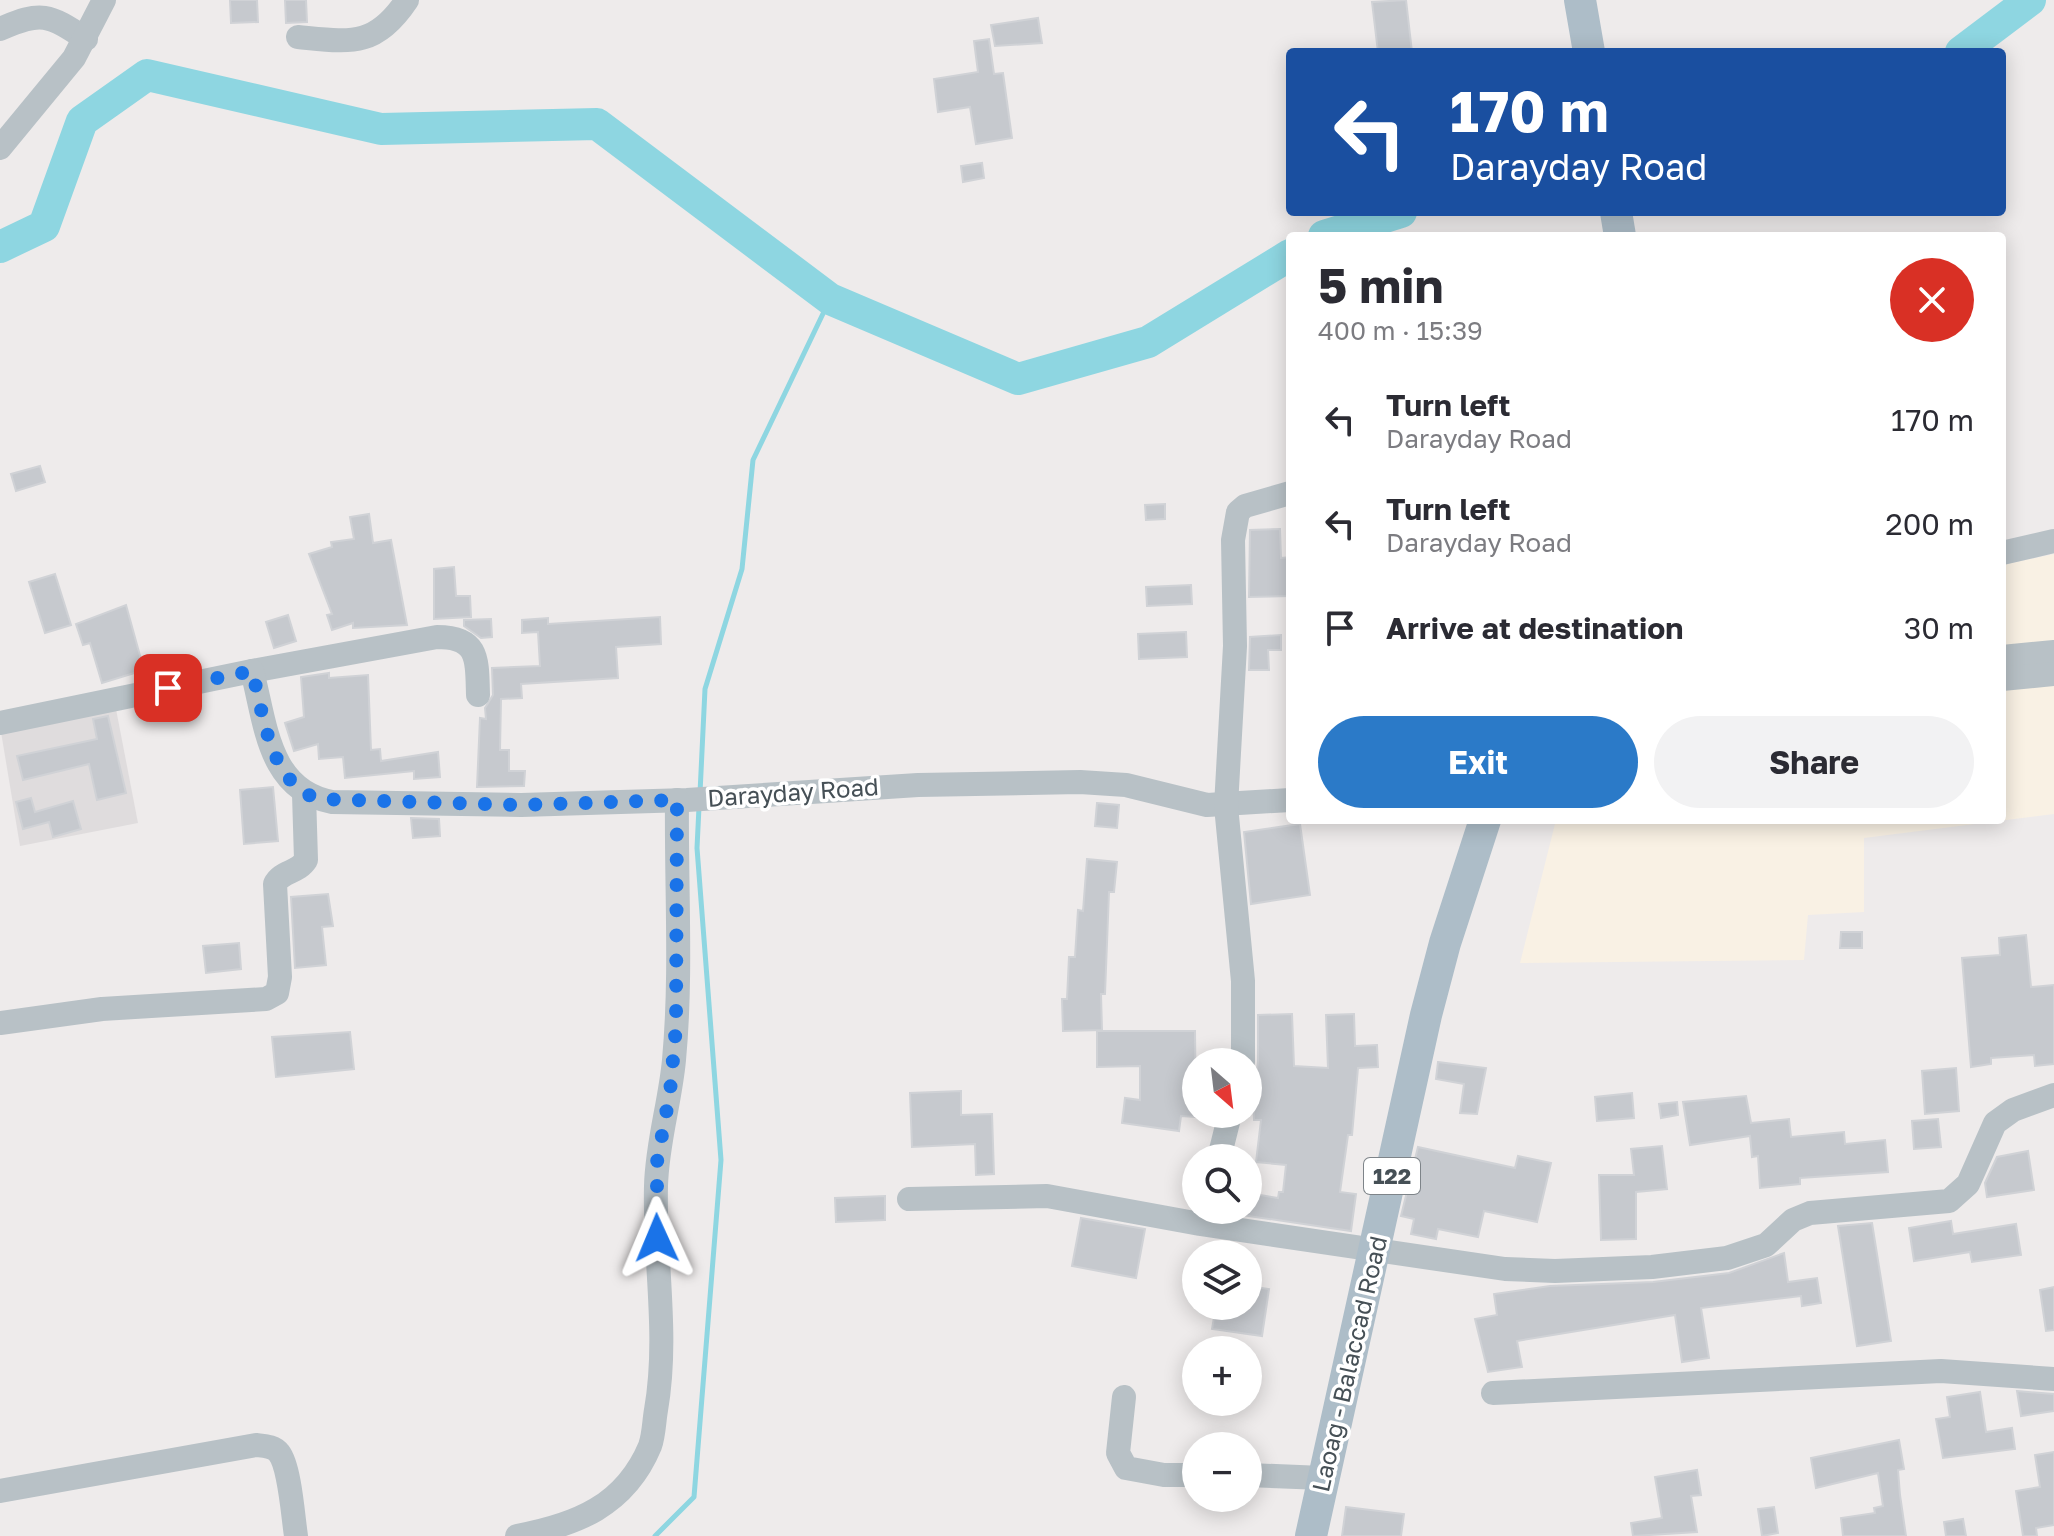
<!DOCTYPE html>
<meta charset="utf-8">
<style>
body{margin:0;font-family:"Golos Text",sans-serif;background:#f2f2f3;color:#2b2b33;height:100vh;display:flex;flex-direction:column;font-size:30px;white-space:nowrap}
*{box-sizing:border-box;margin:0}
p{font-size:26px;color:#7c7c81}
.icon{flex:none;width:44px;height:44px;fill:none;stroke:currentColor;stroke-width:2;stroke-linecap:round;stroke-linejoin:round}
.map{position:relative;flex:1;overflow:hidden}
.drawer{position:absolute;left:1286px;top:232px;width:720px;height:592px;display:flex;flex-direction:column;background:#fff;border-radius:8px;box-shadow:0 4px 20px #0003}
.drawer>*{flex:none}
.hud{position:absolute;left:1286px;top:48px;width:720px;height:168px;border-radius:8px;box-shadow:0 4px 20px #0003;background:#1a4fa0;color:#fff;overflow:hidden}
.needle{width:52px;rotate:152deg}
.fabs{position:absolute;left:1182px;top:1048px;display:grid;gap:16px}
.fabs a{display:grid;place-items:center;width:80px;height:80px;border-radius:50%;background:#fff;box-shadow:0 4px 20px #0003;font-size:40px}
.pin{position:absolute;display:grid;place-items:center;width:68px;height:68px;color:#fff;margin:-34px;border-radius:16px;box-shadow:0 4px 12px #0006}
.me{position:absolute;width:88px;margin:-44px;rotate:359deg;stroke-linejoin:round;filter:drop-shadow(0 0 6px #0008)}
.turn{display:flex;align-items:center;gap:28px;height:168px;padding:0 32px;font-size:36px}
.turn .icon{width:104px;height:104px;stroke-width:2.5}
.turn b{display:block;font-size:56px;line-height:68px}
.round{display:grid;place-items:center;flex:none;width:84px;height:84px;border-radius:42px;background:#f2f2f3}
.summary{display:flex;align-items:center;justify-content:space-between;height:136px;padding:0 32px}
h1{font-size:48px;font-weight:700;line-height:60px}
.action{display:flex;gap:16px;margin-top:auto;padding:16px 32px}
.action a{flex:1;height:92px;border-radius:48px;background:#2b7ac8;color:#fff;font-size:32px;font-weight:700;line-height:92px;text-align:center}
.action a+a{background:#f2f2f3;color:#2b2b33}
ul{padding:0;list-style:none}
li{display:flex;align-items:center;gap:24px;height:104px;padding:0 32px}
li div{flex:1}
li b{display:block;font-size:30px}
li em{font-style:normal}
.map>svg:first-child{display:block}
</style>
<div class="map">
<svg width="2054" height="1536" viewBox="0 0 2054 1536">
<rect width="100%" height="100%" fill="#eeebeb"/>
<path fill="#f9f1e4" d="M2054 554V814L1864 838V912L1808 915 1804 960 1520 963 1556 820H2002V565Z"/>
<path fill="#dfdcdd" d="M115 704 138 823 20 846 0 726Z"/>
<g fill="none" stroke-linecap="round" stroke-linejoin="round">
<g stroke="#8ed6e1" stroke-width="5">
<path d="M700 793 705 689 742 569 753 460 830 299"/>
<path d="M655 1536 694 1497 721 1160 697 848 699 807"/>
</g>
<g stroke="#8ed6e1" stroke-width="32">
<path d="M1961 52 2030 0"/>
<path d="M1324 236 1401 212"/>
<path d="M0 247 44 226 82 121 147 75 381 129 597 124 830 299 1018 379 1148 342 1290 255"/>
</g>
</g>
<g fill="#c6c9ce" stroke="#d0d2d6" stroke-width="2">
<path d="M230 0H257L258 22 231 23Z"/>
<path d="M285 0H306L307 22 286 23Z"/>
<path d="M1406 0 1412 52H1378L1372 2Z"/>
<path d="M1038 18 1042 43 995 46 991 25Z"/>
<path d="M989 39 994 74 1003 73 1012 138 976 144 970 107 938 112 934 79 978 72 974 41Z"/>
<path d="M982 163 984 178 963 182 961 166Z"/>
<path d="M40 466 45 482 16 491 11 474Z"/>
<path d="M1165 504V519L1146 520 1145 505Z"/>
<path d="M369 514 373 543 391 540 407 625 353 628V623L332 630 327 615 332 614 309 554 332 547 331 542 354 539 350 517Z"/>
<path d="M1280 529 1281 558 1290 557V596L1249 597 1250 530Z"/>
<path d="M454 567 456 596H470L471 617 434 619V569Z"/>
<path d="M55 574 71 625 45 633 29 582Z"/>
<path d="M1191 585 1192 604 1147 606 1146 587Z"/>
<path d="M126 605 144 670 102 683 90 643 83 645 76 624Z"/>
<path d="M288 615 296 641 274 648 266 622Z"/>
<path d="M660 617 661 644 616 647 618 678 521 684 522 698 501 699 500 750H509V771H525L524 786 477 787 480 718 486 719 485 708 493 695 492 668 540 666 538 632 522 633V620L548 618V624Z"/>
<path d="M491 619 492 637 481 638 464 626V620Z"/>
<path d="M1186 632 1187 657 1139 659 1138 634Z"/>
<path d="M1281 635V650H1268L1269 670H1249L1250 637Z"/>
<path d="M329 673V678L368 675 371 750 380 749 381 761 438 752 440 777 414 779V771L345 778 343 757 319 759 318 744 294 751 285 723 304 717 301 677Z"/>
<path d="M108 716 126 793 97 800 89 764 23 780 17 756 97 739 93 719Z"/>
<path d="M273 787 278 841 244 844 240 790Z"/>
<path d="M31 798 35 812 73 801 81 829 53 837 49 822 23 829 16 802Z"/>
<path d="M1097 803 1119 805 1117 828 1095 826Z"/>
<path d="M411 818 439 819 440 836 413 838Z"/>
<path d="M1300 824 1310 895 1251 904 1244 832Z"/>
<path d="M1087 859 1117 862 1114 892H1109L1105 994H1101L1102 1030 1063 1031 1062 999H1067L1069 957H1075L1078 910 1083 911Z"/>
<path d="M328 894 333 926 322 927 326 965 295 968 291 897Z"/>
<path d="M1841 932H1862V948H1840Z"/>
<path d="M2026 935 2031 987 2054 985V1064L2035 1066 2034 1055 1991 1058V1064L1971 1067 1962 958 2000 955 1999 938Z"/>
<path d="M239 943 241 969 206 973 203 946Z"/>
<path d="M1292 1014 1294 1066 1328 1068 1326 1015 1354 1014 1355 1046 1377 1045 1378 1067 1358 1068 1352 1135H1348L1340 1192 1356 1194 1351 1231 1208 1210H1248V1193L1278 1198 1279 1192H1283L1286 1165 1256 1162 1261 1120H1254L1253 1099 1258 1062V1015Z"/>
<path d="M1097 1031H1195L1196 1117 1181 1116 1179 1131 1122 1123 1125 1098 1140 1100V1066L1097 1067Z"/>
<path d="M350 1032 354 1069 276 1077 272 1037Z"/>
<path d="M1438 1062 1486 1068 1477 1114 1460 1113 1464 1084 1436 1079Z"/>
<path d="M1956 1068 1959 1111 1925 1114 1922 1071Z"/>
<path d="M961 1091V1115L992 1114 994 1174 976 1175 975 1144 912 1147 910 1093Z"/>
<path d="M1632 1093 1634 1118 1597 1121 1595 1097Z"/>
<path d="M1746 1096 1751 1123 1789 1119 1791 1137 1844 1132 1845 1144 1885 1140 1888 1172 1800 1178V1184L1760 1188 1758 1156 1752 1157 1750 1136 1690 1145 1683 1102Z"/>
<path d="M1677 1102 1678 1115 1661 1118 1659 1104Z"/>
<path d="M1938 1119 1941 1147 1914 1149 1912 1121Z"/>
<path d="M1662 1146 1667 1189 1636 1192V1239L1601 1240 1599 1175H1634L1631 1149Z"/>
<path d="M1418 1147 1515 1168 1518 1156 1551 1163 1537 1222 1484 1211 1478 1237 1438 1229 1436 1239 1411 1234 1414 1219 1401 1216Z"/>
<path d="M2028 1151 2034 1190 1987 1197 1985 1183 1997 1157Z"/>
<path d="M885 1196V1220L836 1222 835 1198Z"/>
<path d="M1081 1218 1145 1229 1136 1278 1072 1266Z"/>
<path d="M1951 1221 1953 1234 2016 1224 2021 1255 1972 1262 1970 1252 1914 1261 1909 1228Z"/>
<path d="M1872 1223 1891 1341 1857 1346 1838 1226Z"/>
<path d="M1784 1253 1788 1282 1817 1278 1821 1303 1802 1306 1801 1296 1701 1308 1709 1358 1682 1362 1675 1315 1517 1341 1522 1367 1488 1372 1475 1319 1497 1315 1494 1294 1550 1286 1653 1282 1729 1273Z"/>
<path d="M1248 1286 1269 1289 1262 1336 1212 1329 1216 1306H1248Z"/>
<path d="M2054 1287V1330L2046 1331 2040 1290Z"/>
<path d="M2017 1391 2054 1394V1411L2021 1416Z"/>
<path d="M1980 1392 1986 1432 2012 1428 2015 1449 1943 1458 1936 1419 1950 1417 1947 1397Z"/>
<path d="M1899 1440 1904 1469 1898 1470 1900 1495 1906 1536H1843L1841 1518 1875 1513 1874 1508 1883 1506 1878 1473 1816 1488 1811 1458Z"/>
<path d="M2054 1452V1525L2036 1528 2037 1536H2023L2016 1491 2040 1487 2035 1455Z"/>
<path d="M1697 1470 1701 1495 1691 1496 1697 1532 1633 1536 1631 1523 1662 1518 1655 1477Z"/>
<path d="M1346 1507 1404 1514 1401 1536H1342Z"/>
<path d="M1774 1507 1778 1533 1762 1536 1758 1509Z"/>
<path d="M1963 1519 1966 1536H1946L1944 1522Z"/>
</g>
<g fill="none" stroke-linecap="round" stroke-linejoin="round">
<g stroke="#b8c1c6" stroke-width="24">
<path d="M0 29C42 11 48 14 86 39"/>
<path d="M298 37C350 42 375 48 407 0"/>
<path d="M0 148 74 58 104 0"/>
<path d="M2002 553 2054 541"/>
<path d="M2002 657 2054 652"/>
<path d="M252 671 437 637C479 637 477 659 478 695"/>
<path d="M2002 679 2054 674"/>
<path d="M0 723 252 671C266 724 268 790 332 802L521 805 687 800 918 785 1080 782 1126 785 1207 805 1290 800"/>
<path d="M0 1023 102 1009 266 999 277 993 280 977 275 884C281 871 298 873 306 860L304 794"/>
<path d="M1243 1062V981L1226 806 1235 646 1233 540 1238 512 1245 506 1290 493"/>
<path d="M1219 1158 1230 1114"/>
<path d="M909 1199 1047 1196 1200 1224 1505 1269 1555 1271 1652 1267 1727 1258 1766 1245 1793 1220 1810 1213 1949 1201 1968 1184 1995 1123 2013 1110 2054 1095"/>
<path d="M1493 1393 1941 1371 2054 1379"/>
<path d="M1124 1397 1118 1453 1126 1468 1164 1475H1196"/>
<path d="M1248 1475 1323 1478"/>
<path d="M0 1491 256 1445C264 1446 274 1446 279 1453 290 1467 293 1517 296 1536"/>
<path d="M517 1536C576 1525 625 1506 650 1446 654 1435 654 1421 656 1410 669 1335 654 1261 656 1186 657 1143 670 1103 674 1060 682 974 676 886 677 800"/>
</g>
<g stroke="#adbdc8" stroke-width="32">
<path d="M1580 0 1589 52"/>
<path d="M1616 212 1620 236"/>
<path d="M1311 1536 1426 1015 1445 943 1485 820"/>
</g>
</g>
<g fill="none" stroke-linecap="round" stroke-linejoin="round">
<path stroke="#1a73e8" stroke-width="14" stroke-dasharray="0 25.2" d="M168 688 252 671C264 715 269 782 318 799L521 805 677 800 676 1027 670 1092 657 1162V1238"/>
</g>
<g text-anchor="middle" stroke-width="7" stroke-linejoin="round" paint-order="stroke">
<rect fill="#fff" stroke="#7e8489" stroke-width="2" x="1364" y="1158" width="56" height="36" rx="6"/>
<g font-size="22" font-weight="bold" fill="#465056">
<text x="1392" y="1184">122</text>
</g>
<g font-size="24" fill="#465056" stroke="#fff">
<text transform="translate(793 793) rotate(-4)" y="8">Darayday Road</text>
<text transform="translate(1350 1364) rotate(-77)" y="8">Laoag - Balaccad Road</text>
</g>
</g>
</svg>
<div class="fabs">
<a><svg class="needle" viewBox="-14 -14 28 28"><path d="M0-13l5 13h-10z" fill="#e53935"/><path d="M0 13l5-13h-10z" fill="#7c7c81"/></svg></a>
<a><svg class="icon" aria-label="search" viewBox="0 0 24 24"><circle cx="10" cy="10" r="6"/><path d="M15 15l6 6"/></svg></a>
<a><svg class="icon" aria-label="layers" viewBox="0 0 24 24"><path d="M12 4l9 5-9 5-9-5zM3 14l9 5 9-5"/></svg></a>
<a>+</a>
<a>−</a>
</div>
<div class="pin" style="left:168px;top:688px;background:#d93025"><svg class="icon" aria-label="arrive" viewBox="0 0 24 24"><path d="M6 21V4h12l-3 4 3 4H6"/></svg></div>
<svg class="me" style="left:657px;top:1238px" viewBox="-20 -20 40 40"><path d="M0-17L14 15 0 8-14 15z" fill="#1a73e8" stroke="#fff" stroke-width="4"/></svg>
<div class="hud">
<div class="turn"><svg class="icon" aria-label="left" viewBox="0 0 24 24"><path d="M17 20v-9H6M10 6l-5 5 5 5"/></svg><div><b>170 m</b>Darayday Road</div></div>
</div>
<section class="drawer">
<div class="summary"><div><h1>5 min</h1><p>400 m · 15:39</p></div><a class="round" style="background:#d93025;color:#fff"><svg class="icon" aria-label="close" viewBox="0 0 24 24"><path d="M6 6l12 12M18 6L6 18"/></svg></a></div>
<ul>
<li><svg class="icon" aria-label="left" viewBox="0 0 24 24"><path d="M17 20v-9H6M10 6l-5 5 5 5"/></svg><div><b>Turn left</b><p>Darayday Road</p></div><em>170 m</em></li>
<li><svg class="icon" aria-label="left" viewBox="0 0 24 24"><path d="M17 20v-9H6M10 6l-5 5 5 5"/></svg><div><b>Turn left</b><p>Darayday Road</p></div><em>200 m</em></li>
<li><svg class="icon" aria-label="arrive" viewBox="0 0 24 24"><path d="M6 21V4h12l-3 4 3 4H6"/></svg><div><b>Arrive at destination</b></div><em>30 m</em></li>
</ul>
<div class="action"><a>Exit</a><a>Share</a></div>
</section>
</div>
